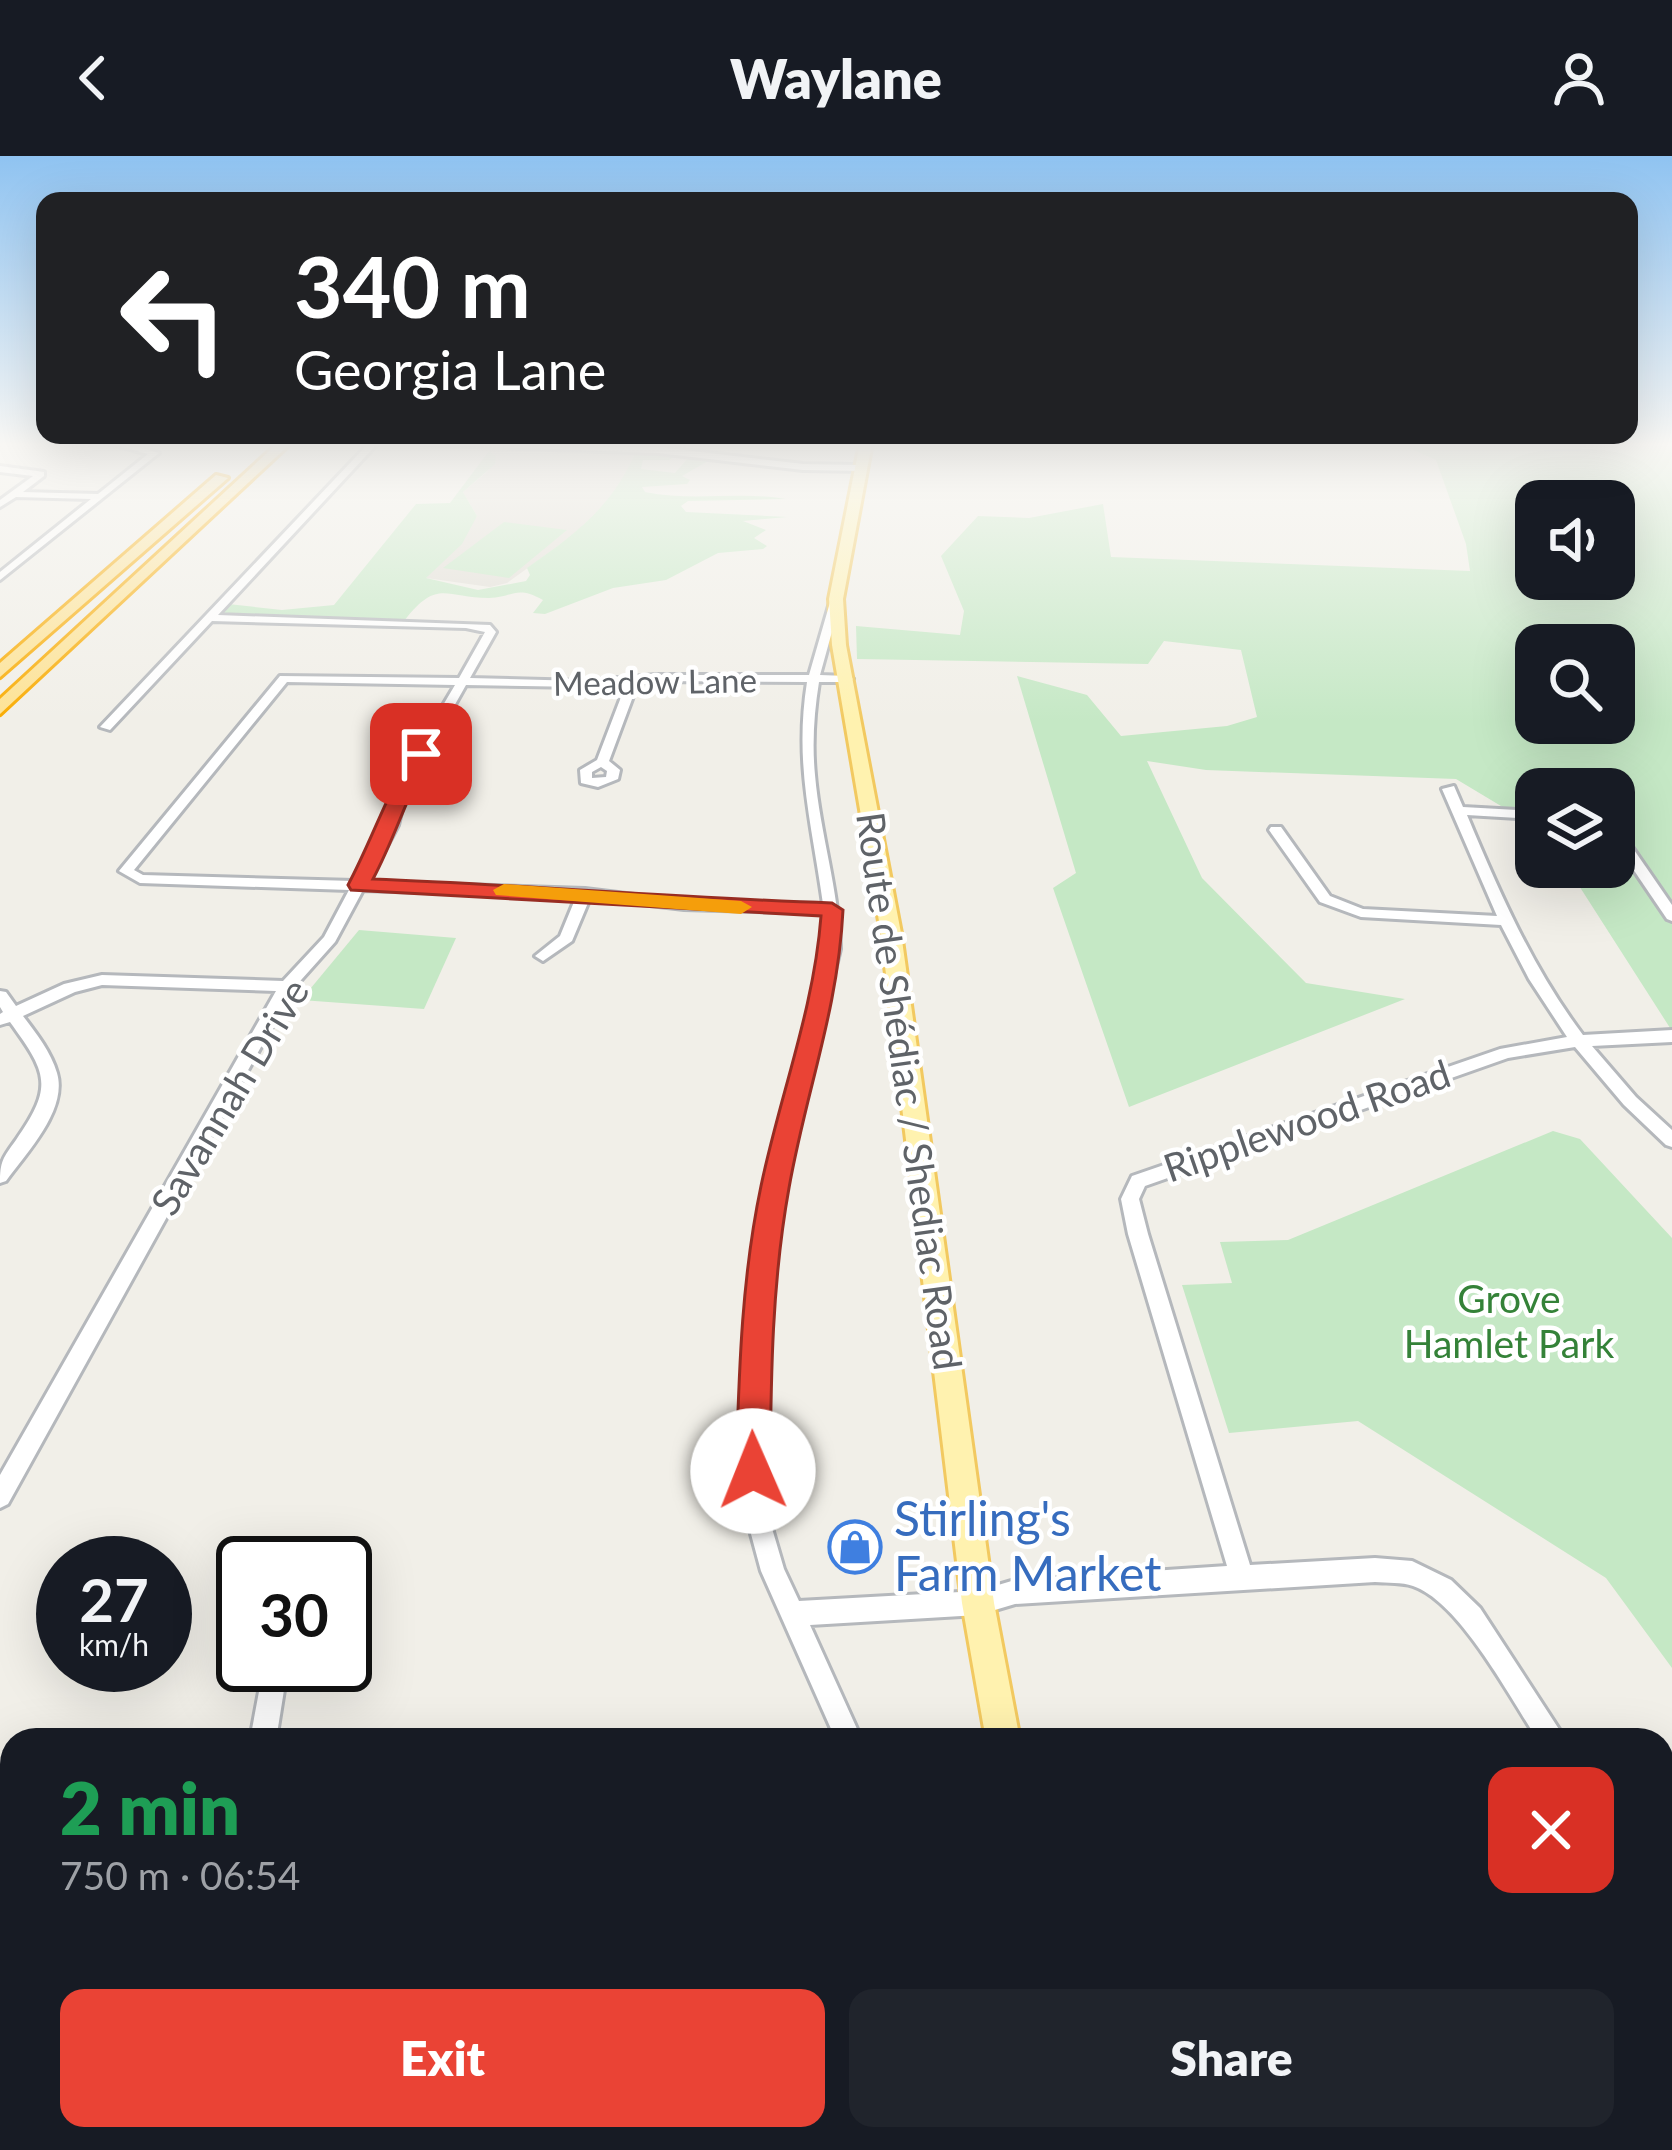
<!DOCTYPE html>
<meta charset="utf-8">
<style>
body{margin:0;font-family:Lato,sans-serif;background:#20242c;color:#f1f3f6;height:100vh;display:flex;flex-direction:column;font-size:45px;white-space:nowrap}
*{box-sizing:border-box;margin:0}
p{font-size:39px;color:#9ea1a6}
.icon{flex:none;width:66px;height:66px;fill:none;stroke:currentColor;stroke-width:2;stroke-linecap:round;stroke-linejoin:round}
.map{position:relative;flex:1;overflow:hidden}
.details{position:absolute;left:0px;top:1572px;width:1674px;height:423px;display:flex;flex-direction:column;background:#171b24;border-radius:36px 36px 0 0;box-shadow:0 12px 48px #0002}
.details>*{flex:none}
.hud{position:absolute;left:36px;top:36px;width:1602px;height:252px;border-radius:24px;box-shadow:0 12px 48px #0002;background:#202124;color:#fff;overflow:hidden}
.controls{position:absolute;left:1515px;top:324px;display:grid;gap:24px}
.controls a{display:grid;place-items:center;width:120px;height:120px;border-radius:24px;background:#171b24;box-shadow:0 12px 48px #0002;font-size:60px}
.speed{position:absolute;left:36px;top:1380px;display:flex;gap:24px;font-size:60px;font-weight:700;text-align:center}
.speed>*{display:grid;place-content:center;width:156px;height:156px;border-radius:50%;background:#171b24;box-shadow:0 12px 48px #0002;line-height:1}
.speed small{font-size:30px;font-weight:400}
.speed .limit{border:6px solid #111;border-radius:18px;background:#fff;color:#111}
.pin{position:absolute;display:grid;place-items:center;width:102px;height:102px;color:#fff;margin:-51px;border-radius:24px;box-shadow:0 6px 18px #0006}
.me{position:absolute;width:132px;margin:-66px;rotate:359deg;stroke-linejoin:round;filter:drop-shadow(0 0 9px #0008)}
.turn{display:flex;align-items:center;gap:42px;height:252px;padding:0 60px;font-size:54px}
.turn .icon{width:156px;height:156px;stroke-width:2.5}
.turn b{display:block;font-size:84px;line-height:102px}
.round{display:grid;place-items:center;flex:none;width:126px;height:126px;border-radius:24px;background:#20242c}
.head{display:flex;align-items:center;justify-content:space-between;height:204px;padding:0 60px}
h1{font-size:72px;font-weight:800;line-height:90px;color:#1e9e55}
.primary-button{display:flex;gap:24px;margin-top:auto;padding:24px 60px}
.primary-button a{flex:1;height:138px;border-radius:24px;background:#ea4335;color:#fff;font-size:48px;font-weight:800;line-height:138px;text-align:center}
.primary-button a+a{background:#20242c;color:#f1f3f6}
header{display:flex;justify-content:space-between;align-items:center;height:156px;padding:0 60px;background:#171b24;font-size:54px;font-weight:800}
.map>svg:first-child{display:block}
</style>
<header><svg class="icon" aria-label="back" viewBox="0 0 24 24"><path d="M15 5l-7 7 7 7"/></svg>Waylane<svg class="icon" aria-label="person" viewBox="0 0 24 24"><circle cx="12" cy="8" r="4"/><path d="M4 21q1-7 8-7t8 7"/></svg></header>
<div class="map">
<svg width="1672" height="1994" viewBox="0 0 1672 1994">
<rect width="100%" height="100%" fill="#f1efe8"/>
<path fill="#e1ded6" d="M491 291 636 295 618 335 591 366 507 427 490 431 426 422 477 360 463 336 487 316 497 300 489 295Z"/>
<g fill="#c5e8c5" fill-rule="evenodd">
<path d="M1398 287H1672V875L1567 711H1614V633H1536V671L1456 623 1206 614 1147 605 1202 722 1306 827 1405 843 1129 951 1053 732 1076 717 1017 520 1087 539 1121 580 1227 570 1257 561 1241 494 1164 485 1148 508 857 503 856 470 960 479 964 455 941 400 978 360 1029 362 1103 348 1111 401 1470 415 1466 388 1436 304ZM1536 345H1614V423H1536ZM1536 489H1614V567H1536Z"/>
<path d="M489 295 496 300 495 308 463 336 477 360 462 388 426 422 478 434 526 425 530 419 527 412C575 378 612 352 636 295L675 300 669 304H643L641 313 675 317 688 302 708 305 682 320 690 324 687 328 642 331 645 336C692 346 739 335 786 343L688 345 681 350 686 356 787 361 743 365 766 374 754 382 767 390 763 393 718 397 666 424 613 432 545 458 533 457 543 444C516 429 514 441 489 442 444 442 438 422 404 465L221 457 228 448 282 454 334 449 416 348 450 347Z"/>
<path d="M504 366 567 374 509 422 443 412Z"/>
<path d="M359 774 456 782 424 853 301 844Z"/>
<path d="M1553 975 1580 983 1672 1082V1512L1606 1422 1358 1265 1229 1277 1182 1129 1232 1127 1220 1086 1288 1084Z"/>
</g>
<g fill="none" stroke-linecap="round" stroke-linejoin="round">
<g stroke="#b5b8bc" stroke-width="6">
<g id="minor">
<path d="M108 287H123L159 297 0 424V416L91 343 16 341 0 351V344L33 320 0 316V310L44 316V320L23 336 98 338 148 298Z"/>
<path d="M369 287H378L218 459 490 469 496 476 470 522 582 525 656 519H809L831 443 836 440 841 443 820 519 847 520 853 523 847 526H819C814 557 812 588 815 619 820 678 839 734 840 793L784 1029 766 1157 762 1277 766 1352 784 1413 799 1445 978 1435 1015 1424 1227 1410 1128 1078 1121 1043 1132 1020 1500 893 1567 881 1529 823 1501 769 1361 761 1320 746 1269 674 1271 671H1281L1330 740 1363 753 1497 760 1442 633 1454 630 1463 651 1536 655V663L1467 659C1499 736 1533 813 1583 879L1672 874V886L1592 890 1636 941 1672 974V991L1666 989 1624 949 1575 891 1508 902 1145 1030 1139 1043 1148 1078 1250 1409 1375 1402 1412 1405 1451 1424 1480 1452 1566 1584H1538C1510 1542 1460 1446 1413 1430 1402 1426 1387 1427 1375 1426L1015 1448 978 1459 810 1469 862 1584H836L761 1415 744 1352 740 1277 746 1157 766 1029 824 793V757L684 753 590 742 572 785 543 805 535 800 560 780 576 741 363 734 335 786 293 833 8 1348 0 1352V1319L276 835 102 829 75 836 23 860C36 877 51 896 57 917 68 954 26 997 6 1025L0 1027C0 1005 3 1002 16 984 54 930 47 917 10 866L0 869V858L3 856 0 851V835L6 836 16 850 64 828 102 819 283 825 324 781 349 734 140 727 119 715 280 520 459 522 485 476 466 472 212 465 110 574 100 571ZM656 525 807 526C794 608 812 668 823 748L684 745 585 733 368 726 398 669 406 635 466 529 582 531 626 528 597 604 580 614 581 627 598 631 618 623 620 614 609 605 638 527ZM287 526 455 529 392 635 384 669 354 725 143 719 134 714ZM601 611 607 615 606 621 592 622V616Z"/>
<path d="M389 287 658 291 803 308 862 309 866 312 862 315 803 314 658 297Z"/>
<path d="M1614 671 1619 672 1672 749V765L1667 763 1614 685Z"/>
<path d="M264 1509H288L276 1584H250Z"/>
<path d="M1662 1730 1672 1734V1772L1662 1768Z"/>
<path d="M12 1808V1838L0 1843V1813Z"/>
<path d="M1351 1983H1385L1390 1994H1356Z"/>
</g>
</g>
<g stroke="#f2c960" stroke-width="6">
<g id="major">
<path d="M860 287H872L843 443 846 489 901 777 994 1447 1020 1584H986L962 1447 881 777 832 489 829 443Z"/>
<path d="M1090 1983H1132L1137 1994H1095Z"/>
</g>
</g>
<g stroke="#f9ab00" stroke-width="6">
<g id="highway">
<path d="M278 287H291L0 558V543Z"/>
<path d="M216 319 228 322 0 521V507Z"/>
</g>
</g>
<use href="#minor" fill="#fff" fill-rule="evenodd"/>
<use href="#major" fill="#fff2af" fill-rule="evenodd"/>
<use href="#highway" fill="#fde293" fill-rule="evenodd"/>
</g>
<linearGradient id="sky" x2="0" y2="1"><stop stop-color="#8fc3f1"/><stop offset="0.51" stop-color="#f9f8f5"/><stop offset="1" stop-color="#f9f8f5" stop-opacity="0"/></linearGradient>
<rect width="1672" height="566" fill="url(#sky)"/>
<path fill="#ea4335" stroke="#982c22" stroke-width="3" d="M414 594 430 598C407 639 395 682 373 723 527 729 679 742 832 747L843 754C838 855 806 935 789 1032 772 1126 771 1219 770 1315L765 1326 753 1330 741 1326 736 1315C739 1219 741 1125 761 1030 780 939 814 853 821 760L351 734 348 729C372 684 387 637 414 594Z"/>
<path fill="#f59e0b" d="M504 728 741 745 752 751 741 758 496 739 493 734Z"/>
<defs>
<g id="shop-ring" transform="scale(2.7)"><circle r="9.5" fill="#fff" stroke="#3f7fe0" stroke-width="1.5"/><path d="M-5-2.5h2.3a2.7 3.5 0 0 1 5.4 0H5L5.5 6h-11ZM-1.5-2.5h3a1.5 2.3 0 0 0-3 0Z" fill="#3f7fe0"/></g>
</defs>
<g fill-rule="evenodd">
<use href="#shop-ring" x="855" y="1391"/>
</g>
<g text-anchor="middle" stroke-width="9" stroke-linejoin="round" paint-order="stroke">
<g font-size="33" fill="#5f6368" stroke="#fff">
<text transform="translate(655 526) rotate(-1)" y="12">Meadow Lane</text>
</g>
<g font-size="39" fill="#5f6368" stroke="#fff">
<text transform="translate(909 935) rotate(82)" y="14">Route de Shédiac / Shediac Road</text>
<text transform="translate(230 941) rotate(-59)" y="14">Savannah Drive</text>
<text transform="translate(1307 965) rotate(-19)" y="14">Ripplewood Road</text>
</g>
<g font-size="39" fill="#348238" stroke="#fff">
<text x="1509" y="1157">Grove<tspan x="1509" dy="45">Hamlet Park</tspan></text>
</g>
<g font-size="48" fill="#366cbe" stroke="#fff" text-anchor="start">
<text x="894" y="1380">Stirling's<tspan x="894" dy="55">Farm Market</tspan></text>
</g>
</g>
</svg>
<div class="controls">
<a><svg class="icon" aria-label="sound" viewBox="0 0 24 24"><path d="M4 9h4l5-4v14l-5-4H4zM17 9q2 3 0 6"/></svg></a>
<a><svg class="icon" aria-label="search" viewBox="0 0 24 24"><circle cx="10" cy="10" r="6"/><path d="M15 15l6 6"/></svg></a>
<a><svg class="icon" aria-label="layers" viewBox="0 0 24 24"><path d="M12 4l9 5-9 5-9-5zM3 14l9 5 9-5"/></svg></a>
</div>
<div class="speed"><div>27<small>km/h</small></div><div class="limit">30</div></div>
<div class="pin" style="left:421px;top:598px;background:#d93025"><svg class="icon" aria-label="arrive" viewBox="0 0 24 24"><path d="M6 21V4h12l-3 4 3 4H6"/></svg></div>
<svg class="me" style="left:753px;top:1315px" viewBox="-20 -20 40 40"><circle r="19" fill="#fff"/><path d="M0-13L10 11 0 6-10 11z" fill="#ea4335"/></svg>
<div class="hud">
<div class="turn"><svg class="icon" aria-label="left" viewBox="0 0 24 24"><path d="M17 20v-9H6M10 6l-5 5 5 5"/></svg><div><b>340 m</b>Georgia Lane</div></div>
</div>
<section class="details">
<div class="head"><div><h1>2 min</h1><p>750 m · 06:54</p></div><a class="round" style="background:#d93025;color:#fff"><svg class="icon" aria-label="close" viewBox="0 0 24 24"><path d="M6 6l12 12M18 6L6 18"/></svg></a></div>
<div class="primary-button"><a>Exit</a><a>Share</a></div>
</section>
</div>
